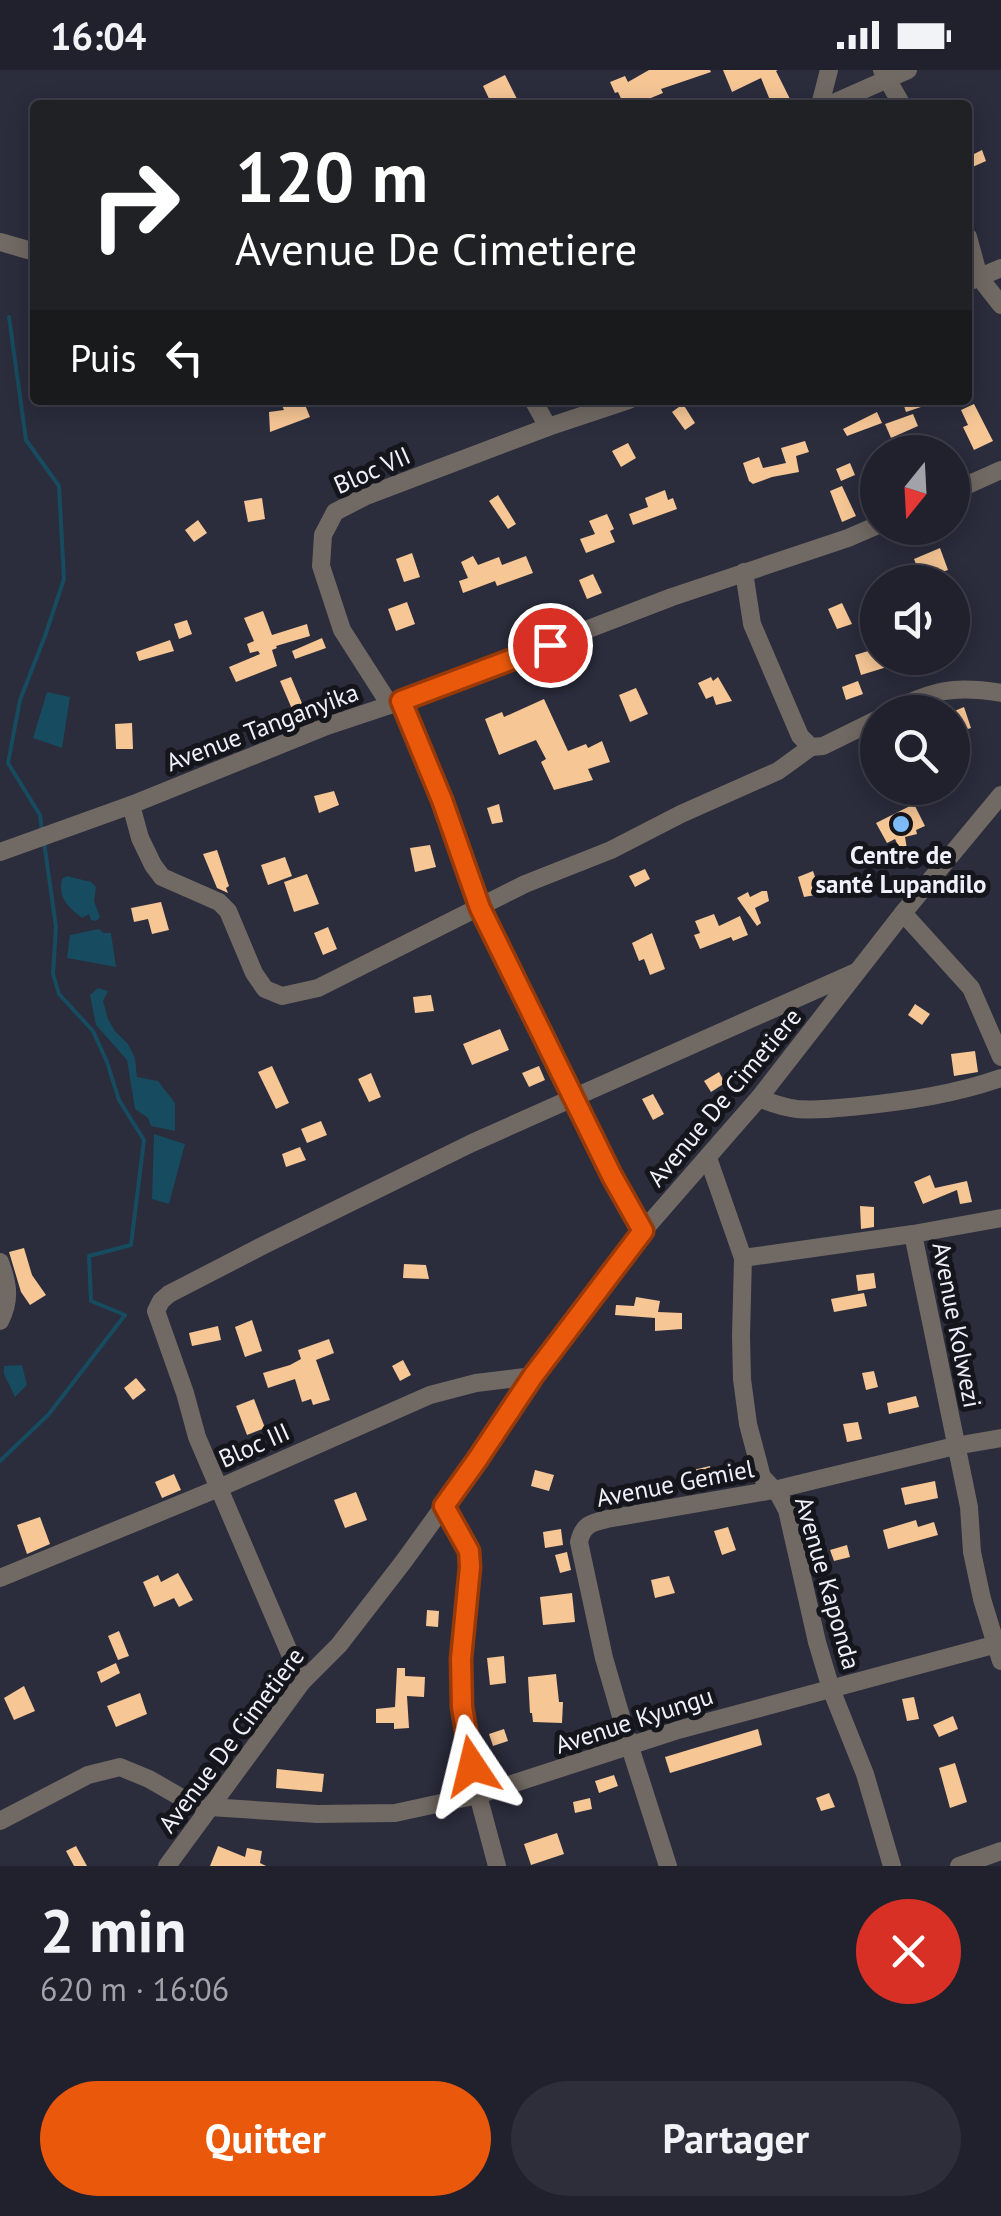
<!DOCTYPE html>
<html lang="fr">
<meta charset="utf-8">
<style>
body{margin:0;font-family:"PT Sans",sans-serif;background:#2d2e39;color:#f1f3f6;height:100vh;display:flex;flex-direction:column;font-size:38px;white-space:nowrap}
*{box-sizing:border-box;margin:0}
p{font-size:32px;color:#a2a3aa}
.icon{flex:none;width:55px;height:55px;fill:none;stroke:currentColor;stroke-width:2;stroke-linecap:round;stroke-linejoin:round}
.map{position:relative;height:1796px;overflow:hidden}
.sheet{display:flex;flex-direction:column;background:#20212d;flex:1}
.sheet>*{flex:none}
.hud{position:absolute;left:30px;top:30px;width:942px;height:305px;border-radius:10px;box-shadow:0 5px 25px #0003,0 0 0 2px #3d3e49;background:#202124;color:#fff;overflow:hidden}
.needle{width:65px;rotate:198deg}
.controls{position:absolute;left:860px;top:365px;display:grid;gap:20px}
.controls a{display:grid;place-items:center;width:110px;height:110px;border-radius:50%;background:#20212d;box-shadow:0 5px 25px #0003,0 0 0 2px #3d3e49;font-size:50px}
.pin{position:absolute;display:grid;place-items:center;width:85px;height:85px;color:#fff;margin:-42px;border:5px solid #fff;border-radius:50%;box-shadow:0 2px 10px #0007}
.me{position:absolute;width:110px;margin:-55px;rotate:350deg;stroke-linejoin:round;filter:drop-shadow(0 0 8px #0008)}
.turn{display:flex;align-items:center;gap:35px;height:210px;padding:0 40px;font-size:45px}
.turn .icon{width:130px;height:130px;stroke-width:2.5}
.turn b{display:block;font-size:70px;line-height:85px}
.then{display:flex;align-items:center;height:95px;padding:0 40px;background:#0003;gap:20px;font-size:38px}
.round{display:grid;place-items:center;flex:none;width:105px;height:105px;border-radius:52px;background:#2d2e39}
.summary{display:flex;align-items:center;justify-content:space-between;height:170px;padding:0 40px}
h1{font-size:60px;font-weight:800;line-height:75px}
.cta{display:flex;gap:20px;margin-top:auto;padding:20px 40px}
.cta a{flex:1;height:115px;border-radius:60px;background:#ea580c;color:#fff;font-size:40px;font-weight:800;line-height:115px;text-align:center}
.cta a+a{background:#2d2e39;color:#f1f3f6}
.status{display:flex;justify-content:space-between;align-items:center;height:70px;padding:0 50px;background:#20212d;direction:ltr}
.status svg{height:28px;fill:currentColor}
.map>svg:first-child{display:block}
</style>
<div class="status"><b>16:04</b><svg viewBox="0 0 49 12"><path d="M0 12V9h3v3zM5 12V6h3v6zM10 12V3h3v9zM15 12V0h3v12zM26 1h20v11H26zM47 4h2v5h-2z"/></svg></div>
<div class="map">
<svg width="1001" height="1796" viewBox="0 0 1001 1796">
<rect width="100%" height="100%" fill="#2b2c3c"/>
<g fill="#174b5f">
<path d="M47 622 70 627 62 678 33 668Z"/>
<path d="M67 806 91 812 96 817 94 831 100 847 96 851 91 850 89 844 82 848C68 836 58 829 62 809Z"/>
<path d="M99 859 103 863H111L116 897 67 888 70 865Z"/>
<path d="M98 918 108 921 103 931 108 949 115 961 128 974 135 988 137 1007 158 1011 175 1033V1061L151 1056 148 1048 135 1039 127 990 96 955 90 925Z"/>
<path d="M154 1064 185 1074 169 1134 152 1129Z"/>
<path d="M22 1295 27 1315 15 1327 4 1304V1296Z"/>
</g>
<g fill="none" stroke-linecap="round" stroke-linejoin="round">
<g stroke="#174b5f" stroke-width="4">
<path d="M9 247 26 370 59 416 64 509 45 566 20 630 8 693 40 745 42 762"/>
<path d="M0 1391 49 1344 125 1245 91 1231 89 1186 131 1175 144 1070 119 1030 107 992 93 961 59 924 53 904 56 857 44 772"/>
</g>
</g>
<g fill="#f6c695">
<path d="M649 0H710L711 2 661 19 663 23 634 35H624L618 22 615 23 610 12 625 6 628 12Z"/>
<path d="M723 0H778L776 1 790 29 772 35 761 8 732 22Z"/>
<path d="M505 5 520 35H492L483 16Z"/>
<path d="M982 80 986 91 968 99V87Z"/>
<path d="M287 330H303L310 347 270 362 269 342 284 340 281 333Z"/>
<path d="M902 330H936V332L906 342Z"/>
<path d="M683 334 695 353 685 360 672 342Z"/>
<path d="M974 334 993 371 974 380 963 357 968 355 961 340Z"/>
<path d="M877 342 882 353 847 366 843 359Z"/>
<path d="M913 344 918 356 891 368 885 354Z"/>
<path d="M805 371 809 382 796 386 799 402 772 407 753 414 749 411 743 393 759 387 763 398 786 393 781 378Z"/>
<path d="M628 373 636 388 621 397 612 381Z"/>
<path d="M850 393 855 405 841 411 836 399Z"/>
<path d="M842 416 856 446 842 452 830 421Z"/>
<path d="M665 420 668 430 673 428 677 439 633 455 629 444 648 437 645 428Z"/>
<path d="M498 425 516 454 508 459 489 431Z"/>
<path d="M262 428 265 449 248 452 244 431Z"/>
<path d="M607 444 614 459 610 461 615 472 586 483 580 469 595 464 589 451Z"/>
<path d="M198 450 207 463 194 472 185 460Z"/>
<path d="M940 478 948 500 922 509 914 489Z"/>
<path d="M412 483 420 507 404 512 396 489Z"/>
<path d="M473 486 478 495 499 487 502 495 526 486 533 503 497 516 495 511 463 523 459 511 468 508 461 492Z"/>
<path d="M593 504 602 523 587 529 579 510Z"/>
<path d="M407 532 415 554 396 561 388 539Z"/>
<path d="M842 533 852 554 837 559 828 539Z"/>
<path d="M263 541 272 565 307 554 310 566 276 576 277 578 272 580 277 596 236 612 229 597 260 584 258 581 250 583 247 574 254 571 244 548Z"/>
<path d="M187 550 192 564 179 569 174 554Z"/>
<path d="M322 568 326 578 295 589 292 581Z"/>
<path d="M170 570 174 581 139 591 136 582Z"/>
<path d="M878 578V588H884L887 597 861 605 855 585Z"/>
<path d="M291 607 309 650 294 656 286 642 292 639 280 611Z"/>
<path d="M711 607 713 611 718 607 732 631 716 635 713 626 706 629 698 613Z"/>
<path d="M858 611 863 624 846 630 842 617Z"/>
<path d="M636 618 648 644 630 652 619 625Z"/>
<path d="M544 629 568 681 586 674 588 678 602 671 610 692 588 699 593 710 554 720 541 692 546 689 536 670 499 685 485 649 502 642 504 647Z"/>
<path d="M964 637 971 658 952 664V642Z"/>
<path d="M132 653 133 679H116L115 654Z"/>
<path d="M236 660 243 676 233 680 225 664Z"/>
<path d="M334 721 339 735 319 743 314 726Z"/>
<path d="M499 734 503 752 492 754 487 738Z"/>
<path d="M914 734 925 756 916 760 917 764 905 767 909 791 906 792 895 769 887 773 876 753Z"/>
<path d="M430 775 436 797 415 802 410 778Z"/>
<path d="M217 780 229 816 226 818 228 823 217 818 203 784Z"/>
<path d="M285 787 292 806 268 815 261 795Z"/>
<path d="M645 799 650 809 635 817 629 806Z"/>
<path d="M813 801 821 824 804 827 798 807Z"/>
<path d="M307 804 319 834 294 842 284 812Z"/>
<path d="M762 821H767L769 831 755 838 761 853 757 856 737 828 748 822 750 827Z"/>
<path d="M161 832 169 860 152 864 148 849 134 852 131 838Z"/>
<path d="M714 844 719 856 740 846 748 865 733 871 731 867 700 879 694 865 700 863 695 851Z"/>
<path d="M328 857 337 879 323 885 314 863Z"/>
<path d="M652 863 665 899 650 905 644 889 639 891 632 873Z"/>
<path d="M431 925 434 941 415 943 413 927Z"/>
<path d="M915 934 930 944 922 955 908 945Z"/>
<path d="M500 959 509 980 472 995 463 974Z"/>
<path d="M975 981 978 1002 954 1006 951 984Z"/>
<path d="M272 996 289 1033 276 1039 258 1002Z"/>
<path d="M539 996 545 1010 529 1017 522 1003Z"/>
<path d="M719 1002 725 1013 711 1022 704 1011Z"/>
<path d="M371 1003 381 1027 369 1032 358 1009Z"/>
<path d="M653 1024 664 1044 653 1050 642 1029Z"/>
<path d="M321 1051 327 1065 307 1073 301 1059Z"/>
<path d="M300 1077 306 1090 286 1097 282 1084Z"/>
<path d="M930 1105 935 1118 967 1111 972 1132 960 1134 957 1120 923 1134 914 1112Z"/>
<path d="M860 1136 874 1137V1157L861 1159Z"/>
<path d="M24 1178 32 1205 46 1225 30 1235 21 1222 9 1182Z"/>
<path d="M404 1194 426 1195 429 1209 403 1208Z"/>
<path d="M874 1203 876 1218 858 1221 856 1205Z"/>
<path d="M953 1216 959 1238 942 1242 937 1219Z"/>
<path d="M864 1223 867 1236 834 1242 831 1229Z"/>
<path d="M636 1227 660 1231 658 1242 682 1243V1259L655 1261V1248L615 1245 616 1235 634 1236Z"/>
<path d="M252 1250 262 1281 245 1287 235 1257Z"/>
<path d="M218 1256 221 1270 192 1276 189 1263Z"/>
<path d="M329 1269 334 1283 316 1290 330 1330 313 1335 311 1329 302 1332 295 1309 268 1318 263 1303 290 1295 301 1289 298 1280Z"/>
<path d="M403 1290 411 1305 400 1311 392 1296Z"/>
<path d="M874 1301 878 1317 866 1320 862 1303Z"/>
<path d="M136 1308 146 1320 133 1330 124 1318Z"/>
<path d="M916 1326 919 1337 889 1344 887 1333Z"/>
<path d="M254 1329 265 1358 247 1365 236 1336Z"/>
<path d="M858 1352 862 1369 847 1372 843 1354Z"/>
<path d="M710 1396 714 1411 692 1415 689 1401Z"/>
<path d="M535 1400 554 1405 549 1421 531 1416Z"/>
<path d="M174 1404 181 1420 162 1428 155 1412Z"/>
<path d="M935 1411 938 1428 905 1435 901 1418Z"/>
<path d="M356 1422 367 1450 345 1458 334 1430Z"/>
<path d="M40 1447 50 1474 27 1484 17 1455Z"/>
<path d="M916 1450 918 1457 934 1452 938 1465 888 1479 883 1460Z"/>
<path d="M728 1457 736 1480 722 1485 714 1461Z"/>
<path d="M561 1459 563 1475 545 1478 543 1462Z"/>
<path d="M847 1475 850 1487 834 1491 830 1480Z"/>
<path d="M567 1482 571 1500 560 1503 555 1485Z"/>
<path d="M178 1503 193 1530 179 1537 174 1528 154 1537 143 1512 158 1505 161 1512Z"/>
<path d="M669 1506 675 1523 655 1528 651 1510Z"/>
<path d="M572 1523 575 1552 543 1555 540 1527Z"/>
<path d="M427 1540 439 1541 438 1557 426 1556Z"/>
<path d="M119 1561 129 1586 118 1590 108 1566Z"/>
<path d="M504 1586 506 1613 490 1615 487 1588Z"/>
<path d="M116 1593 120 1603 101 1613 97 1602Z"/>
<path d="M397 1598H405V1606L425 1607 424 1627 407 1626 409 1658 394 1659V1653H376V1639L395 1637Z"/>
<path d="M556 1604 559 1632H563L562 1653 533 1652 532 1643H530L528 1607Z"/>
<path d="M24 1616 35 1641 14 1650 4 1628Z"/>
<path d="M140 1623 147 1644 116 1657 107 1636Z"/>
<path d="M914 1627 919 1649 907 1651 902 1629Z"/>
<path d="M953 1646 958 1659 939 1667 933 1655Z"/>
<path d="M504 1659 508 1671 493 1676 489 1664Z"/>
<path d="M758 1659 762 1675 670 1703 665 1687Z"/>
<path d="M955 1693 967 1732 950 1738 939 1698Z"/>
<path d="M277 1699 324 1704 322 1722 276 1718Z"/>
<path d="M614 1705 618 1716 599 1723 595 1711Z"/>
<path d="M829 1723 835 1737 821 1741 816 1728Z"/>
<path d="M590 1728 592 1739 575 1743 573 1732Z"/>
<path d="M557 1763 564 1784 531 1795 524 1774Z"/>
<path d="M76 1776 87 1796H74L66 1781Z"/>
<path d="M218 1776 245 1787 247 1778 262 1781 260 1793 266 1796H210Z"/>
</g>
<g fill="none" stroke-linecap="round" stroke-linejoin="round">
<g stroke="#716963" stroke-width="18">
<path d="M882 0 902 35"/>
<path d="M820 35 829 0"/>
<path d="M829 35 908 0"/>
<path d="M968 167 979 207 1001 235"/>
<path d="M0 172 35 182"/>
<path d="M968 212 1001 198"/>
<path d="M533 330 548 357"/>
<path d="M952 422 1001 400"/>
<path d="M744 502 752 554 800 666 811 677 823 676 878 649"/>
<path d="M401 631 442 730 480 838 612 1105 643 1161"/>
<path d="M390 635 342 560 321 496 323 465 335 442 366 426 548 357 629 330"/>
<path d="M890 642C932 620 954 615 1001 623"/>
<path d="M131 735 140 768 153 795 162 807 219 832 228 841 254 903 265 919 282 926 318 918 525 814 611 780 681 744 778 701 811 677"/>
<path d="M0 782 131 735 327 656 390 635 672 527 848 468 878 455"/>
<path d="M903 843 971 918 1001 987"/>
<path d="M759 1028C771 1033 783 1037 797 1039 818 1041 839 1038 860 1036 908 1031 955 1024 1001 1008"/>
<path d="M708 1088 743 1188 741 1266 742 1309 748 1354 762 1407 779 1425 787 1440 817 1572 831 1619 865 1704 892 1796"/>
<path d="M913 1164 969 1437 972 1482 982 1529 1001 1591"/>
<path d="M743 1188 913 1164 1001 1148"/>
<path d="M0 1192C8 1213 11 1230 0 1251"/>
<path d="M443 1436 469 1481 470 1497 461 1589 462 1637 478 1725 497 1796"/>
<path d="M0 1508 219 1418 430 1325 476 1313 533 1306"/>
<path d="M302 1612 197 1367 185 1323 156 1241 161 1231 169 1224 266 1174 472 1073 856 902"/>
<path d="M0 1751 88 1705 120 1697 149 1709 182 1728 209 1737 317 1744 395 1743 478 1725 678 1660 1001 1573"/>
<path d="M167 1796 302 1612 339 1575 404 1491 477 1390 533 1306 643 1161 759 1028 903 843 1001 725"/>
<path d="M668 1796 630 1677 604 1588 579 1472C583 1455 590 1453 607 1449L774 1420 955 1376 1001 1368"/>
<path d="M959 1796 1001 1781"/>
</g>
</g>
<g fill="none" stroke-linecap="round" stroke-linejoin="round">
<g stroke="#983908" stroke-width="25">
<path id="route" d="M472 1696 462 1637 461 1589 470 1497 469 1481 444 1436 477 1390 533 1306 643 1161 612 1106 480 838 442 730 401 631 550 575"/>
</g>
<use href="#route" stroke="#ea580c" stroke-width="18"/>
</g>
<circle fill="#7fbdfa" stroke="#15151c" stroke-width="4" cx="901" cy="754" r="10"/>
<g text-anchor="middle" stroke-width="10" stroke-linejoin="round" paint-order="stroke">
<g font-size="25" fill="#eff0fa" stroke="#15151c">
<text transform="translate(372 400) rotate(-24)" y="9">Bloc VII</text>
<text transform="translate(262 657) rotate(-21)" y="9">Avenue Tanganyika</text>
<text transform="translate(724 1027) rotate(-50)" y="9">Avenue De Cimetiere</text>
<text transform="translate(957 1255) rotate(79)" y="9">Avenue Kolwezi</text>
<text transform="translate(254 1375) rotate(-24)" y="9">Bloc III</text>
<text transform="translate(675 1413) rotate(-11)" y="9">Avenue Gemiel</text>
<text transform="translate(828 1513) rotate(74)" y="9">Avenue Kaponda</text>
<text transform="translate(634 1650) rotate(-18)" y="9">Avenue Kyungu</text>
<text transform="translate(231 1670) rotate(-53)" y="9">Avenue De Cimetiere</text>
</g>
<g font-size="25" font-weight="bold" fill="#eff0fa" stroke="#15151c">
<text x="901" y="794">Centre de<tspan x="901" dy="29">santé Lupandilo</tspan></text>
</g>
</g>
</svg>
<div class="controls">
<a><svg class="needle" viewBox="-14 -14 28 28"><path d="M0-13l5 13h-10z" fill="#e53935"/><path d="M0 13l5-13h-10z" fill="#a2a3aa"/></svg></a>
<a><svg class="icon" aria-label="sound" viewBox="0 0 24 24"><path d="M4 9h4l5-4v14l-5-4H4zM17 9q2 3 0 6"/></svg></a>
<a><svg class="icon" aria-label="search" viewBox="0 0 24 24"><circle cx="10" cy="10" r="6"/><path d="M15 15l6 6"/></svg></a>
</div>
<div class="pin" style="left:550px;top:575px;background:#d93025"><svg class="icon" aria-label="arrive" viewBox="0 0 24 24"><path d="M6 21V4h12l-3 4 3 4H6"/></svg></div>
<svg class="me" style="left:472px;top:1696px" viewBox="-20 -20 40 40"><path d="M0-17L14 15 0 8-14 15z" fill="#ea580c" stroke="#fff" stroke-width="4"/></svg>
<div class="hud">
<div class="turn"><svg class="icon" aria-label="right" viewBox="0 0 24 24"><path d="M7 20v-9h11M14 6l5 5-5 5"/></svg><div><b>120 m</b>Avenue De Cimetiere</div></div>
<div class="then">Puis<svg class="icon" aria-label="left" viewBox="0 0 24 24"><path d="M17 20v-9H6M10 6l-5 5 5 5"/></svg></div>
</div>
</div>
<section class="sheet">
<div class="summary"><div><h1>2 min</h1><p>620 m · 16:06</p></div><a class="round" style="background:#d93025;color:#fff"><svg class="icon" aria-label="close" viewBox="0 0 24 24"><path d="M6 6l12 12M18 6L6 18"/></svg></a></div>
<div class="cta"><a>Quitter</a><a>Partager</a></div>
</section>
